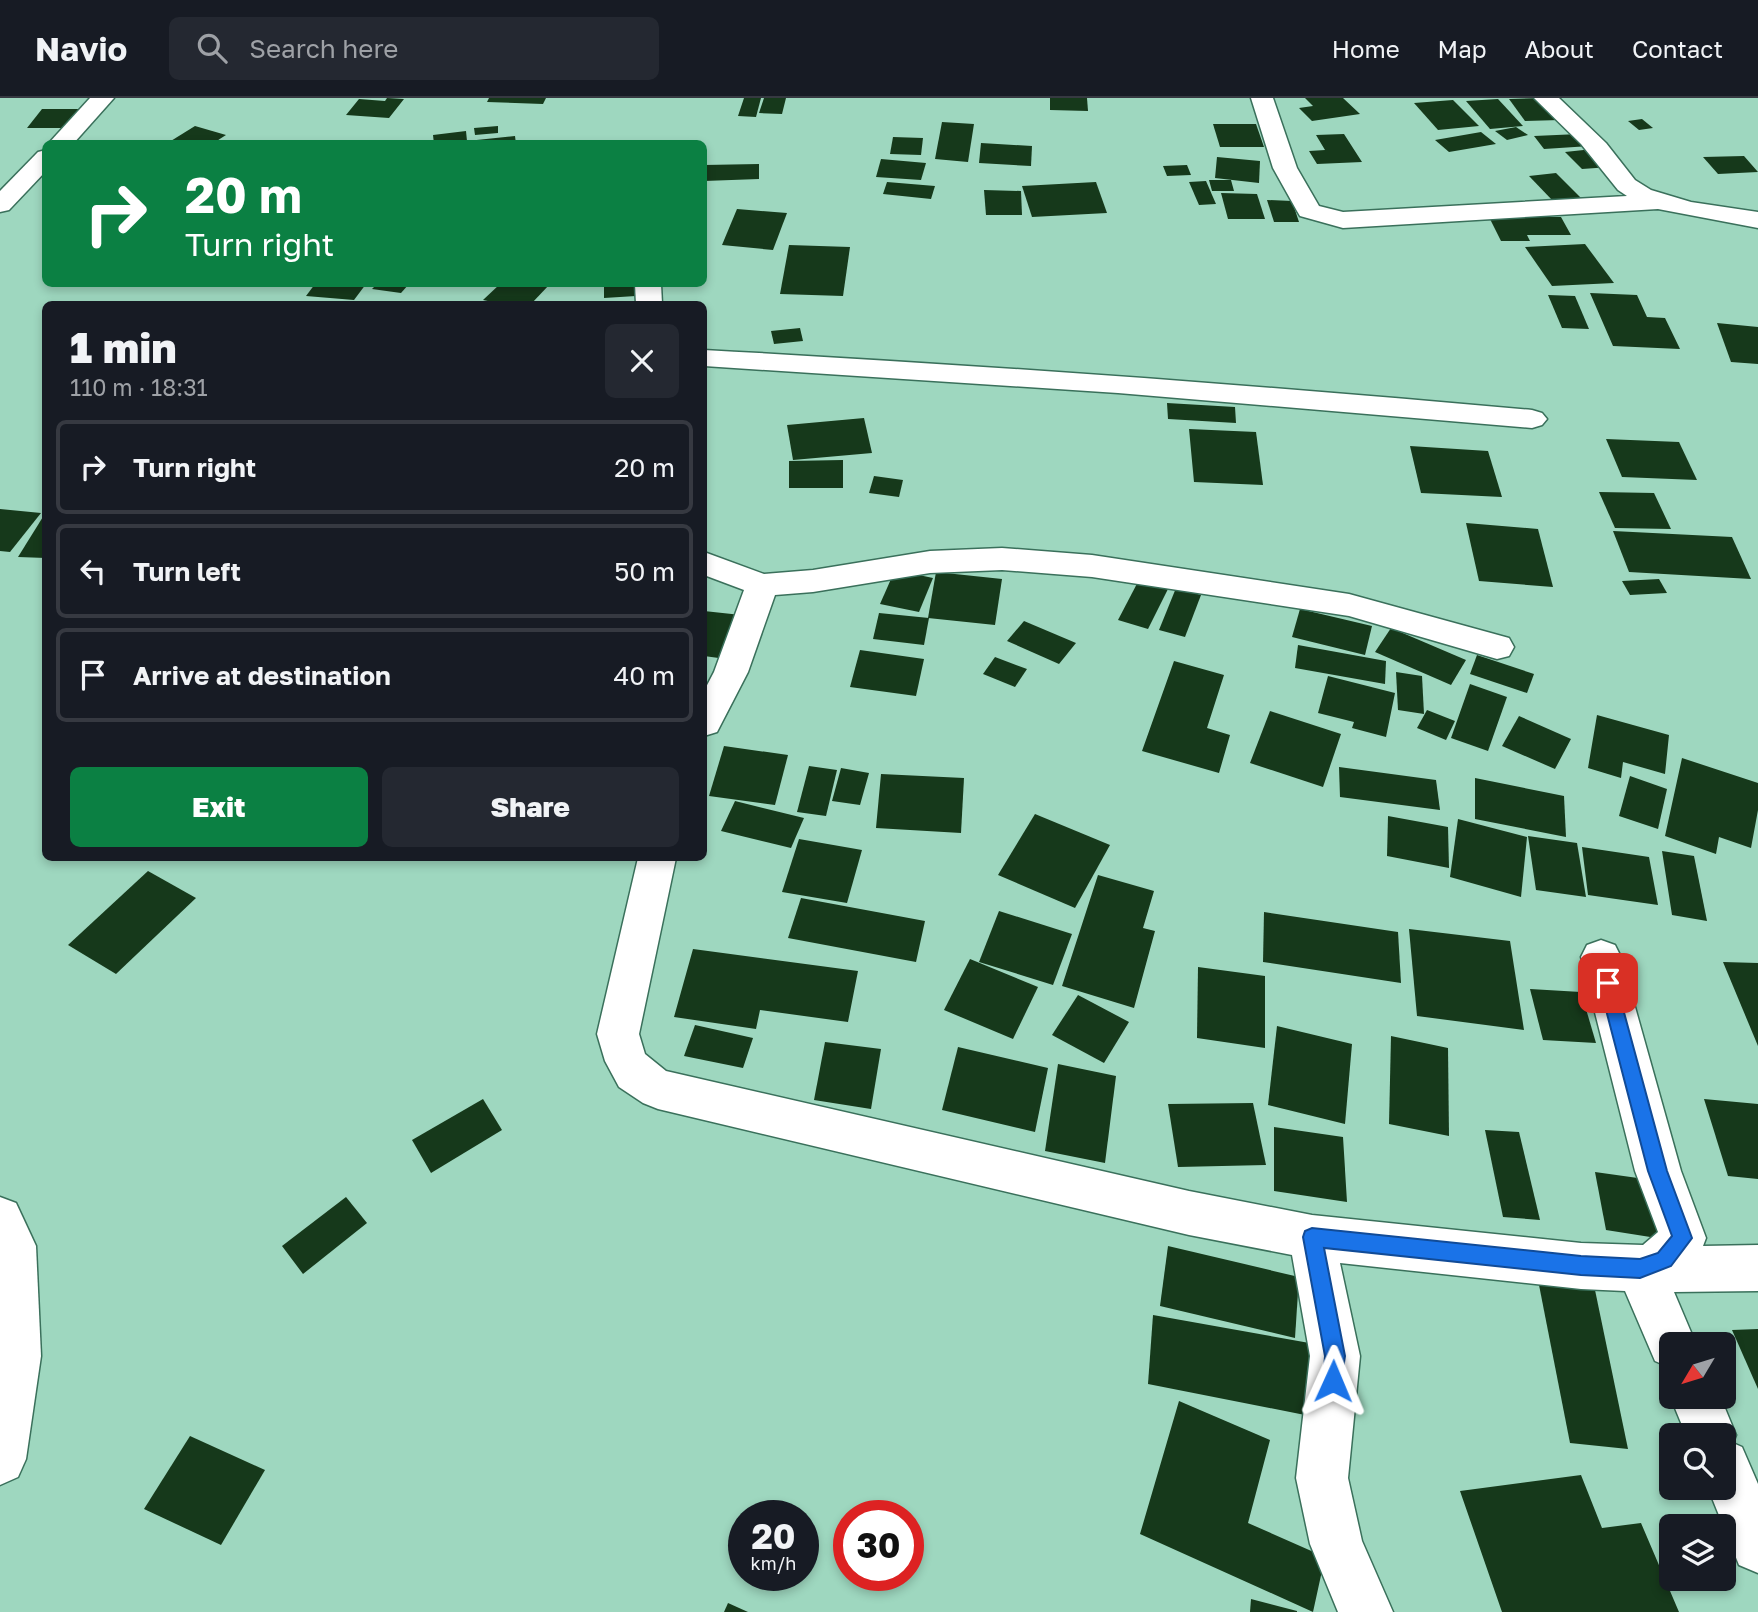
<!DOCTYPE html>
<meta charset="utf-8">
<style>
body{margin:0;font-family:"Golos Text",sans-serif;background:#242831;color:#f1f3f6;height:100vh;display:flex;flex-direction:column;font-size:26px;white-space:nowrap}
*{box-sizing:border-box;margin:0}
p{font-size:23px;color:#9ea1a6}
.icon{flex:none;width:38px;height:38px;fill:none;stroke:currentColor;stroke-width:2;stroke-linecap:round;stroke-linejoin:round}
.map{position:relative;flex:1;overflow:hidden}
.side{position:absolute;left:42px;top:203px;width:665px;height:560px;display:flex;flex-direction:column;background:#171b24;border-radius:10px;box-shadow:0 4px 10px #0003}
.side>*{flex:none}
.top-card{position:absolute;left:42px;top:42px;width:665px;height:147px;border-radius:10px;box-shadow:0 4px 10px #0003;background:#0b8043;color:#fff;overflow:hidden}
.needle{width:46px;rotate:232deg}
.buttons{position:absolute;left:1659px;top:1234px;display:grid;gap:14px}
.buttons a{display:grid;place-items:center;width:77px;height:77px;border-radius:10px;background:#171b24;box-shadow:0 4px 10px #0003;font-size:35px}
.speed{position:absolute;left:728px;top:1402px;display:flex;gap:14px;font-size:35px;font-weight:700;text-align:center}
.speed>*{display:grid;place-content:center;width:91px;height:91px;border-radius:50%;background:#171b24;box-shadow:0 4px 10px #0003;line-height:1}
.speed small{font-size:18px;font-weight:400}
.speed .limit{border:10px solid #d22;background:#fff;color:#111}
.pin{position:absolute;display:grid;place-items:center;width:60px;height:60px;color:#fff;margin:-30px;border-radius:14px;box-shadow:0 4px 10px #0006}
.me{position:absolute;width:77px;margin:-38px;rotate:1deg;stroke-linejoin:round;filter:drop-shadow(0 0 5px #0008)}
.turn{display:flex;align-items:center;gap:24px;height:147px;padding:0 28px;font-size:32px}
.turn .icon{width:91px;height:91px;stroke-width:2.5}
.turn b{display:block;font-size:49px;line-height:60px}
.round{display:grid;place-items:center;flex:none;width:74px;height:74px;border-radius:10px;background:#242831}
.head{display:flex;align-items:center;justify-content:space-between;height:119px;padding:0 28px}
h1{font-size:42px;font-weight:800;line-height:52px}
.button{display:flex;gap:14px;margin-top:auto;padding:14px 28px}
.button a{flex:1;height:80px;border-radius:10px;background:#0b8043;color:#fff;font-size:28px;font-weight:800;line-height:80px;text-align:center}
.button a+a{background:#242831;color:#f1f3f6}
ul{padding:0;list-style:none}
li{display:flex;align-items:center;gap:21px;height:94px;margin:0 14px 10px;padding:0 14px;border:4px solid #363941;border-radius:10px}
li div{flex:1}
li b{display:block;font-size:26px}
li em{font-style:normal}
header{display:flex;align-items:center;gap:42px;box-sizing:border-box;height:98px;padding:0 35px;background:#171b24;border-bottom:2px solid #363941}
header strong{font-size:33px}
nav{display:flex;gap:38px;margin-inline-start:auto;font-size:24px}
.search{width:490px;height:63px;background:#242831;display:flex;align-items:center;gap:18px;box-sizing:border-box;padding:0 24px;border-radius:10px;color:#9ea1a6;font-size:26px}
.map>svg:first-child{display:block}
</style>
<header>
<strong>Navio</strong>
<div class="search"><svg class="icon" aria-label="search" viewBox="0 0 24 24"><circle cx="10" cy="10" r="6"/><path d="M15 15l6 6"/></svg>Search here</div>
<nav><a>Home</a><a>Map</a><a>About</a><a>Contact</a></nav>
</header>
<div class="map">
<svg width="1758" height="1514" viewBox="0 0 1758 1514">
<rect width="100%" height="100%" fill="#9ed7bf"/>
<g fill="#16391b">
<path d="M387 0 404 1 389 20 346 17 359 1 385 3Z"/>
<path d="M489 0H546L543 6 487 4Z"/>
<path d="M744 0H761L756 19 738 18Z"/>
<path d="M764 0H786L782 16 759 15Z"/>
<path d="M1050 0H1087L1088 13 1050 12Z"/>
<path d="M1305 0H1343L1360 16 1312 23 1299 10 1313 8Z"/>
<path d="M1543 0 1560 22 1525 23 1509 1Z"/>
<path d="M1498 1 1523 28 1490 31 1466 3Z"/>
<path d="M1453 2 1479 28 1438 32 1414 5Z"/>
<path d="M42 11H79L66 30H27Z"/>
<path d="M1642 21 1653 30 1639 32 1628 23Z"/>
<path d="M942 24 974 26 968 64 935 61Z"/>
<path d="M1213 26H1256L1264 49H1220Z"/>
<path d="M195 28 226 37 212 46H166Z"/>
<path d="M498 28V35L475 37 474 30Z"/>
<path d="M1516 29 1528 37 1507 42 1495 33Z"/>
<path d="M466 33 467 43 515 38 516 46H434L433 37Z"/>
<path d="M1481 34 1496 46 1449 54 1435 42Z"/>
<path d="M1344 36 1362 64 1317 66 1309 53 1325 52 1316 37Z"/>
<path d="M1579 36 1590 48 1544 51 1534 38Z"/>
<path d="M893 39 923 40 921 57 890 56Z"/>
<path d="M981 45 1032 48 1031 68 979 65Z"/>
<path d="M1593 51 1610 69 1582 71 1565 54Z"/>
<path d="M1744 58 1758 74 1718 76 1703 59Z"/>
<path d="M1217 59 1260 63 1259 85 1215 80Z"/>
<path d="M881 61 926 65 921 82 876 79Z"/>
<path d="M759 66V81L704 83V67Z"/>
<path d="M1187 67 1191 77 1167 78 1163 68Z"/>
<path d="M1556 75 1581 100 1553 103 1529 78Z"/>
<path d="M1209 82H1231L1234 93H1212Z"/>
<path d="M1206 83 1216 106 1199 107 1189 84Z"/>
<path d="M887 84 935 88 931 101 883 96Z"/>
<path d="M1096 84 1107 115 1032 119 1022 88Z"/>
<path d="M984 92 1021 93 1022 117H986Z"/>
<path d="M1221 95 1257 96 1265 121H1228Z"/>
<path d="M1267 102 1292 103 1299 124H1274Z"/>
<path d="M737 111 787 115 773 152 722 147Z"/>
<path d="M1489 119H1561L1571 137H1527L1530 143H1501Z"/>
<path d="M1585 146 1614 185 1552 188 1525 149Z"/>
<path d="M789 147 850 149 843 198 780 196Z"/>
<path d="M315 186H366L354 202 306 198Z"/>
<path d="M377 186H409L401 195 372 191Z"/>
<path d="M500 186H550L531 206H502L483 202Z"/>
<path d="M604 186H635L636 198 604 200Z"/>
<path d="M1590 195 1637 197 1647 219 1665 220 1680 251 1613 248Z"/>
<path d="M1548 197 1575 198 1589 231 1562 230Z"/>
<path d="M1717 225 1758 229V266L1731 264Z"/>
<path d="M800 230 803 243 774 246 771 233Z"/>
<path d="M1167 305 1235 309 1236 325 1168 321Z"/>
<path d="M864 320 872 355 793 362 787 327Z"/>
<path d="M1189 331 1256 334 1263 387 1194 384Z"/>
<path d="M1606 341 1679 344 1697 382 1622 379Z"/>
<path d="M1410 348 1488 353 1502 399 1421 395Z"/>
<path d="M843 362V390H789V363Z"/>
<path d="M874 378 903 382 899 399 869 395Z"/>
<path d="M1599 394 1654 395 1671 431 1615 430Z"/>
<path d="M0 411 41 415 10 454 0 453Z"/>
<path d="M46 414V460L18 459Z"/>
<path d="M1466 425 1538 431 1553 489 1479 483Z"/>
<path d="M1613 433 1732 439 1751 481 1629 474Z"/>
<path d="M895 472 933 480 919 514 880 506Z"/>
<path d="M936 474 1002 481 995 527 928 520Z"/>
<path d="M1141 478 1170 487 1148 531 1118 522Z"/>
<path d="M1659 481 1667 495 1630 497 1622 483Z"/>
<path d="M1176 490 1201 497 1185 539 1159 532Z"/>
<path d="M1300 511 1372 528 1365 557 1292 539Z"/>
<path d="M704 513 741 517 726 561 704 558Z"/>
<path d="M879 515 929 520 924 547 873 541Z"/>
<path d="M1024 523 1076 545 1059 566 1007 543Z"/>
<path d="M1391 530 1466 562 1451 587 1375 554Z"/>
<path d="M1298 547 1386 563 1385 586 1295 570Z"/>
<path d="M860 552 924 561 916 598 850 589Z"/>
<path d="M1477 557 1534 576 1527 595 1470 576Z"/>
<path d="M995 559 1027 571 1015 589 983 576Z"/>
<path d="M1174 563 1224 577 1207 630 1230 637 1219 675 1142 653Z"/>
<path d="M1396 574 1422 578 1424 616 1398 612Z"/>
<path d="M1328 578 1395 595 1386 639 1352 630 1354 624 1318 615Z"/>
<path d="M1470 586 1507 599 1488 653 1451 640Z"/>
<path d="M1427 612 1455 623 1446 642 1417 630Z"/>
<path d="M1270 613 1341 636 1323 689 1250 665Z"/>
<path d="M1597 617 1669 637 1665 676 1623 664 1621 680 1588 670Z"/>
<path d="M1519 618 1571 641 1555 671 1502 648Z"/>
<path d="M724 648 788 657 775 707 709 698Z"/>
<path d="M1682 660 1758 685V712L1751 750 1719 739 1716 756 1665 738Z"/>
<path d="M809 668 837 672 826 718 797 714Z"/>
<path d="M1339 669 1436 682 1440 712 1340 699Z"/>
<path d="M841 670 869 675 860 707 832 703Z"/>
<path d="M881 676 964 680 961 735 876 730Z"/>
<path d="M1630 678 1667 691 1658 731 1619 718Z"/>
<path d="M1475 680 1564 698 1566 739 1475 721Z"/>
<path d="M735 703 804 720 791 750 721 733Z"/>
<path d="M1035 716 1110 747 1075 810 998 777Z"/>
<path d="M1388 718 1448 729 1449 770 1387 758Z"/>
<path d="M1458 721 1527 739 1521 799 1450 779Z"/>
<path d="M1528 738 1577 745 1586 799 1536 792Z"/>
<path d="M799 741 862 752 847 805 782 794Z"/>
<path d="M1582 749 1649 759 1658 807 1588 797Z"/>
<path d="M1662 753 1694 758 1707 823 1672 817Z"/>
<path d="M148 773 196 800 116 876 68 847Z"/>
<path d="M1098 777 1154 793 1143 830 1155 833 1134 910 1062 888Z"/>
<path d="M801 800 925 823 916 864 788 840Z"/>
<path d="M999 813 1072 836 1053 887 979 864Z"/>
<path d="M1264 814 1398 834 1401 885 1263 864Z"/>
<path d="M1409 831 1510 843 1524 932 1417 918Z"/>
<path d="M693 851 858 873 848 924 760 912 756 931 674 919Z"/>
<path d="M970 861 1038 889 1013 941 944 912Z"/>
<path d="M1723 864 1758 865V948Z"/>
<path d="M1198 869 1265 878V950L1197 940Z"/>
<path d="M1530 891 1581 894 1596 945 1543 942Z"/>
<path d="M1078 897 1129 924 1104 965 1052 937Z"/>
<path d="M695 927 753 940 743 970 684 958Z"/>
<path d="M1277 928 1352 946 1345 1026 1268 1007Z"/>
<path d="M1391 938 1448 950 1449 1038 1389 1026Z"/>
<path d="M825 944 881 951 871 1011 814 1002Z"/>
<path d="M958 949 1048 970 1035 1034 942 1012Z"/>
<path d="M1058 966 1116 978 1105 1065 1045 1053Z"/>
<path d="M483 1001 502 1032 431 1075 412 1042Z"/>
<path d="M1704 1001 1758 1006V1081L1728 1078Z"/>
<path d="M1253 1005 1266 1067 1178 1069 1168 1006Z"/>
<path d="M1274 1029 1343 1039 1347 1104 1274 1093Z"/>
<path d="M1485 1032 1519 1034 1540 1122 1503 1119Z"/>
<path d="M1595 1074 1652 1082 1663 1141 1606 1132Z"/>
<path d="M346 1099 367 1125 303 1176 282 1148Z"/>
<path d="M1168 1148 1299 1179 1295 1240 1160 1208Z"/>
<path d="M1539 1187 1595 1192 1628 1351 1570 1345Z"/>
<path d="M1153 1217 1315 1246V1319L1148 1286Z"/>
<path d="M1758 1231V1291L1732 1232Z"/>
<path d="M1179 1303 1270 1342 1248 1425 1325 1459 1313 1514 1140 1436Z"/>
<path d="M190 1338 265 1372 221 1447 144 1411Z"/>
<path d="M1581 1377 1602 1430 1641 1425 1679 1514H1502L1460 1393Z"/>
<path d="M1251 1501 1297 1513V1514H1250Z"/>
<path d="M728 1505 748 1514H724Z"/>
</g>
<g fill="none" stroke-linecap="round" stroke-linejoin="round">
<g stroke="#3a705b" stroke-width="3">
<g id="street">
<path d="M90 0H114L73 46H48Z"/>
<path d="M1251 0H1273L1297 70 1319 108 1343 114 1627 98 1618 92 1581 46 1534 0H1559L1606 45 1635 82 1651 92 1691 104 1758 114V130L1658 111 1343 130 1300 118 1297 113 1273 70Z"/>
<path d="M46 52V73L9 112 0 114V93L38 54Z"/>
<path d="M635 186H661L662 206H636Z"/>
<path d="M704 252C980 267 1256 287 1532 312L1542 315 1547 321 1542 327 1532 330 1118 295 704 268Z"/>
<path d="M1002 450 1092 457 1349 496 1509 540 1514 549 1509 558 1497 561 1349 518 1092 479 1002 472 930 475 813 494 775 497 748 574 717 634 704 638V593L714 574 744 492 704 477V454L764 476 813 472 930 453Z"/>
<path d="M638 760H676L639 936 645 956 666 973 1189 1093 1312 1117 1581 1145 1643 1147 1658 1134 1635 1073 1581 859 1587 847 1601 842 1615 847 1621 859 1681 1073 1706 1140 1703 1148 1758 1147V1193L1674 1194 1696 1246H1671V1270L1655 1263 1625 1193 1581 1191 1340 1165 1360 1258 1348 1380 1362 1443 1393 1514H1338L1310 1446 1296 1380 1310 1258 1292 1157 1189 1137 658 1011 643 1005 619 989 605 963 597 936Z"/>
<path d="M0 1099 16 1105 36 1148 41 1258 26 1361 18 1379 0 1387Z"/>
<path d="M1671 1295V1298H1720L1736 1337 1733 1345 1742 1349 1758 1386V1475L1739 1467 1708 1390H1724V1337H1686L1670 1298Z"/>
</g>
</g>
<use href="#street" fill="#fff" fill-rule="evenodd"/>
</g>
<path fill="#1a73e8" stroke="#114b97" stroke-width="2" d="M1608 878 1614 880 1616 885 1667 1073 1692 1140 1671 1168 1640 1180 1581 1177 1324 1150 1345 1258 1340 1290 1333 1293 1326 1290 1323 1283 1325 1258 1303 1139 1305 1133 1312 1130 1581 1158 1640 1161 1658 1155 1672 1138 1648 1073 1599 885 1602 880Z"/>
</svg>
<div class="buttons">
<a><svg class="needle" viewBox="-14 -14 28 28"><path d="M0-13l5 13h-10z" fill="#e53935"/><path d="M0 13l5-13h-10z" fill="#9ea1a6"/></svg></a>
<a><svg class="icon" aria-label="search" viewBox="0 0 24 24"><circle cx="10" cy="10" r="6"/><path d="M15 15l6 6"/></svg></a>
<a><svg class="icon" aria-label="layers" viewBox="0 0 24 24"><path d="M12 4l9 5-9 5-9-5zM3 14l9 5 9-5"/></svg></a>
</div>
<div class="speed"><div>20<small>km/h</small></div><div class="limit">30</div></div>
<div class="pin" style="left:1608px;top:885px;background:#d93025"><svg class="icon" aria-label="arrive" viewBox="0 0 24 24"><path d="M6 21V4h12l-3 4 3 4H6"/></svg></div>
<svg class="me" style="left:1333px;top:1283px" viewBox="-20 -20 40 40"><path d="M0-17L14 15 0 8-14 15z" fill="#1a73e8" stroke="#fff" stroke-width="4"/></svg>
<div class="top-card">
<div class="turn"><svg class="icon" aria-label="right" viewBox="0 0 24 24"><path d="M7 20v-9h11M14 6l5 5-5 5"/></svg><div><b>20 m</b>Turn right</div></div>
</div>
<section class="side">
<div class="head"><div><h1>1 min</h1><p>110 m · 18:31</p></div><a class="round"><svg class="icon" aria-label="close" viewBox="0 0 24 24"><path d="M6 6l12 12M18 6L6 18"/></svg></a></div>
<ul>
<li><svg class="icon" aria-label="right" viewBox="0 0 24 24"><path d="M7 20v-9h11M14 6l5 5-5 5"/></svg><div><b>Turn right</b></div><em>20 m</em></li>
<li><svg class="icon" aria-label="left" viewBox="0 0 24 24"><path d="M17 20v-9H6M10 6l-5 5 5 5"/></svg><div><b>Turn left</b></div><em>50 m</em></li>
<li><svg class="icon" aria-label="arrive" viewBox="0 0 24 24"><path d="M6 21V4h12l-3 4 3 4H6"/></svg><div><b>Arrive at destination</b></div><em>40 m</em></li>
</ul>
<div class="button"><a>Exit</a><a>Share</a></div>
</section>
</div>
